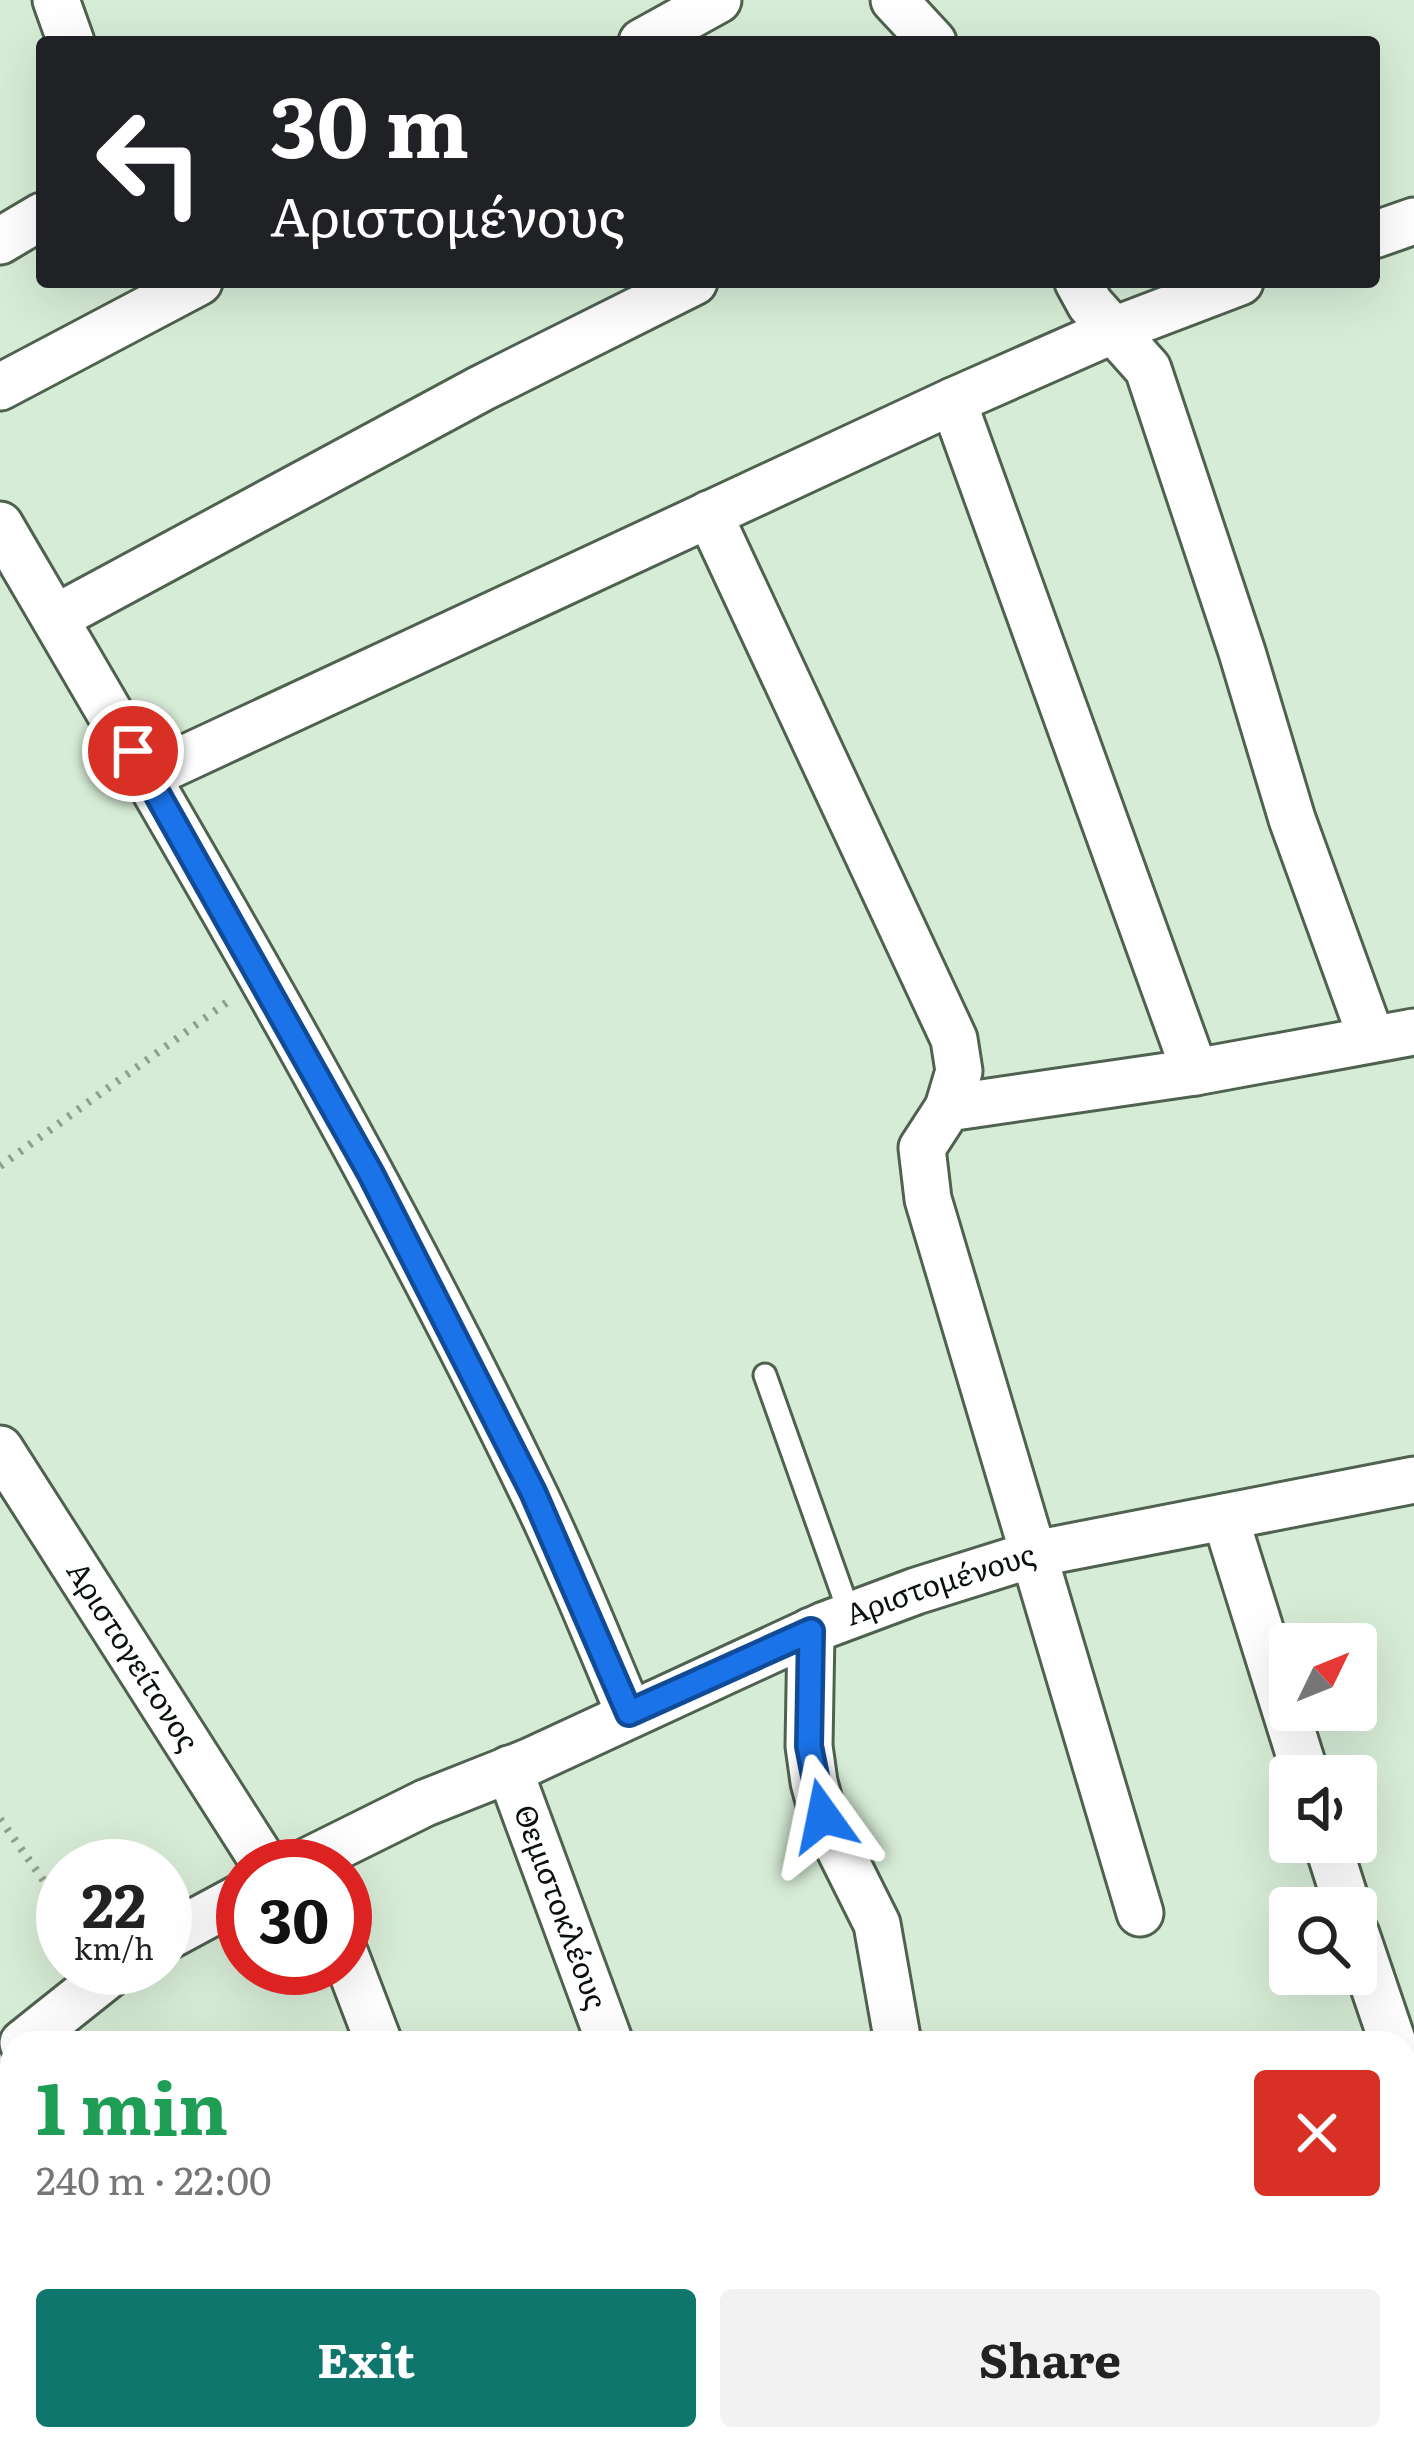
<!DOCTYPE html>
<meta charset="utf-8">
<style>
body{margin:0;font-family:Literata,serif;background:#f2f2f2;color:#222;height:100vh;display:flex;flex-direction:column;font-size:45px;white-space:nowrap}
*{box-sizing:border-box;margin:0}
p{font-size:39px;color:#767676}
.icon{flex:none;width:66px;height:66px;fill:none;stroke:currentColor;stroke-width:2;stroke-linecap:round;stroke-linejoin:round}
.map{position:relative;flex:1;overflow:hidden}
.sheet{position:absolute;left:0px;top:2031px;width:1416px;height:420px;display:flex;flex-direction:column;background:#fff;border-radius:36px 36px 0 0;box-shadow:0 12px 48px #0002}
.sheet>*{flex:none}
.hud{position:absolute;left:36px;top:36px;width:1344px;height:252px;border-radius:12px;box-shadow:0 12px 48px #0002;background:#202124;color:#fff;overflow:hidden}
.needle{width:78px;rotate:47deg}
.buttons{position:absolute;left:1269px;top:1623px;display:grid;gap:24px}
.buttons a{display:grid;place-items:center;width:108px;height:108px;border-radius:12px;background:#fff;box-shadow:0 12px 48px #0002;font-size:60px}
.speed{position:absolute;left:36px;top:1839px;display:flex;gap:24px;font-size:60px;font-weight:700;text-align:center}
.speed>*{display:grid;place-content:center;width:156px;height:156px;border-radius:50%;background:#fff;box-shadow:0 12px 48px #0002;line-height:1}
.speed small{font-size:30px;font-weight:400}
.speed .limit{border:18px solid #d22;background:#fff;color:#111}
.pin{position:absolute;display:grid;place-items:center;width:102px;height:102px;color:#fff;margin:-51px;border:6px solid #fff;border-radius:50%;box-shadow:0 3px 12px #0007}
.me{position:absolute;width:132px;margin:-66px;rotate:348deg;stroke-linejoin:round;filter:drop-shadow(0 0 9px #0008)}
.turn{display:flex;align-items:center;gap:42px;height:252px;padding:0 36px;font-size:54px}
.turn .icon{width:156px;height:156px;stroke-width:2.5}
.turn b{display:block;font-size:84px;line-height:102px}
.round{display:grid;place-items:center;flex:none;width:126px;height:126px;border-radius:12px;background:#f2f2f2}
.headline{display:flex;align-items:center;justify-content:space-between;height:204px;padding:0 36px}
h1{font-size:72px;font-weight:700;line-height:90px;color:#1e9e55}
.primary-button{display:flex;gap:24px;margin-top:auto;padding:24px 36px}
.primary-button a{flex:1;height:138px;border-radius:12px;background:#0f766e;color:#fff;font-size:48px;font-weight:700;line-height:138px;text-align:center}
.primary-button a+a{background:#f2f2f2;color:#222}
.map>svg:first-child{display:block}
</style>
<div class="map">
<svg width="1414" height="2451" viewBox="0 0 1414 2451">
<rect width="100%" height="100%" fill="#d7ecd7"/>
<g fill="none" stroke-linecap="round" stroke-linejoin="round">
<g stroke="#4f614f" stroke-width="27">
<path id="service" d="M765 1375 850 1615"/>
</g>
<g stroke="#4f614f" stroke-width="51">
<g id="minor">
<path d="M56 0 71 42"/>
<path d="M894 0 933 42"/>
<path d="M642 42 718 0"/>
<path d="M1374 235 1414 221"/>
<path d="M0 241 42 216"/>
<path d="M1078 282 1090 304 1148 369 1242 652 1292 819 1371 1037"/>
<path d="M0 387 199 282"/>
<path d="M953 401 1195 1072"/>
<path d="M709 514 954 1039 959 1071 948 1108"/>
<path d="M0 525C185 841 372 1157 531 1488 567 1561 597 1638 629 1713"/>
<path d="M55 618 482 388 694 282"/>
<path d="M147 776 953 401 1114 330 1240 282"/>
<path id="s1" d="M0 1449 266 1866"/>
<path d="M1225 1517 1306 1776"/>
<path d="M811 1631 809 1746 814 1782 823 1816 877 1924 898 2043"/>
<path id="s2" d="M509 1769 610 2043"/>
<path d="M1327 1842 1348 1908"/>
<path id="s3" d="M298 1866 425 1803 531 1761 825 1625 916 1591 1034 1554 1414 1480"/>
<path d="M1140 1913 928 1199 922 1148 948 1108 1195 1072 1414 1032"/>
<path d="M1356 1934 1393 2043"/>
<path d="M165 1938 243 1896"/>
<path d="M345 1954 379 2043"/>
<path d="M23 2043 117 1968"/>
<path d="M1404 2071 1414 2094"/>
<path d="M0 2321 12 2348"/>
<path d="M52 2439 58 2451"/>
<path d="M753 2439 757 2451"/>
<path d="M1062 2439 1067 2451"/>
</g>
</g>
<g stroke="#8f9f8f" stroke-width="8" stroke-dasharray="3 9" stroke-linecap="butt">
<path d="M0 1166 233 998"/>
<path d="M0 1819 63 1908"/>
</g>
<use href="#service" stroke="#fff" stroke-width="21"/>
<use href="#minor" stroke="#fff" stroke-width="45"/>
</g>
<g fill="none" stroke-linecap="round" stroke-linejoin="round">
<g stroke="#114b97" stroke-width="30">
<path id="route" d="M133 751 371 1174 533 1492 629 1713 811 1631 809 1746 823 1816"/>
</g>
<use href="#route" stroke="#1a73e8" stroke-width="21"/>
</g>
<g text-anchor="middle" stroke-width="12" stroke-linejoin="round" paint-order="stroke">
<g font-size="30" fill="#0a110b" stroke="#e4f9e4">
<text dy="10" stroke="none"><textPath href="#s3" startOffset="702">Αριστομένους</textPath></text>
<text dy="10" stroke="none"><textPath href="#s1" startOffset="246">Αριστογείτονος</textPath></text>
<text dy="10" stroke="none"><textPath href="#s2" startOffset="147">Θεμιστοκλέους</textPath></text>
</g>
</g>
</svg>
<div class="buttons">
<a><svg class="needle" viewBox="-14 -14 28 28"><path d="M0-13l5 13h-10z" fill="#e53935"/><path d="M0 13l5-13h-10z" fill="#767676"/></svg></a>
<a><svg class="icon" aria-label="sound" viewBox="0 0 24 24"><path d="M4 9h4l5-4v14l-5-4H4zM17 9q2 3 0 6"/></svg></a>
<a><svg class="icon" aria-label="search" viewBox="0 0 24 24"><circle cx="10" cy="10" r="6"/><path d="M15 15l6 6"/></svg></a>
</div>
<div class="speed"><div>22<small>km/h</small></div><div class="limit">30</div></div>
<div class="pin" style="left:133px;top:751px;background:#d93025"><svg class="icon" aria-label="arrive" viewBox="0 0 24 24"><path d="M6 21V4h12l-3 4 3 4H6"/></svg></div>
<svg class="me" style="left:823px;top:1816px" viewBox="-20 -20 40 40"><path d="M0-17L14 15 0 8-14 15z" fill="#1a73e8" stroke="#fff" stroke-width="4"/></svg>
<div class="hud">
<div class="turn"><svg class="icon" aria-label="left" viewBox="0 0 24 24"><path d="M17 20v-9H6M10 6l-5 5 5 5"/></svg><div><b>30 m</b>Αριστομένους</div></div>
</div>
<section class="sheet">
<div class="headline"><div><h1>1 min</h1><p>240 m · 22:00</p></div><a class="round" style="background:#d93025;color:#fff"><svg class="icon" aria-label="close" viewBox="0 0 24 24"><path d="M6 6l12 12M18 6L6 18"/></svg></a></div>
<div class="primary-button"><a>Exit</a><a>Share</a></div>
</section>
</div>
